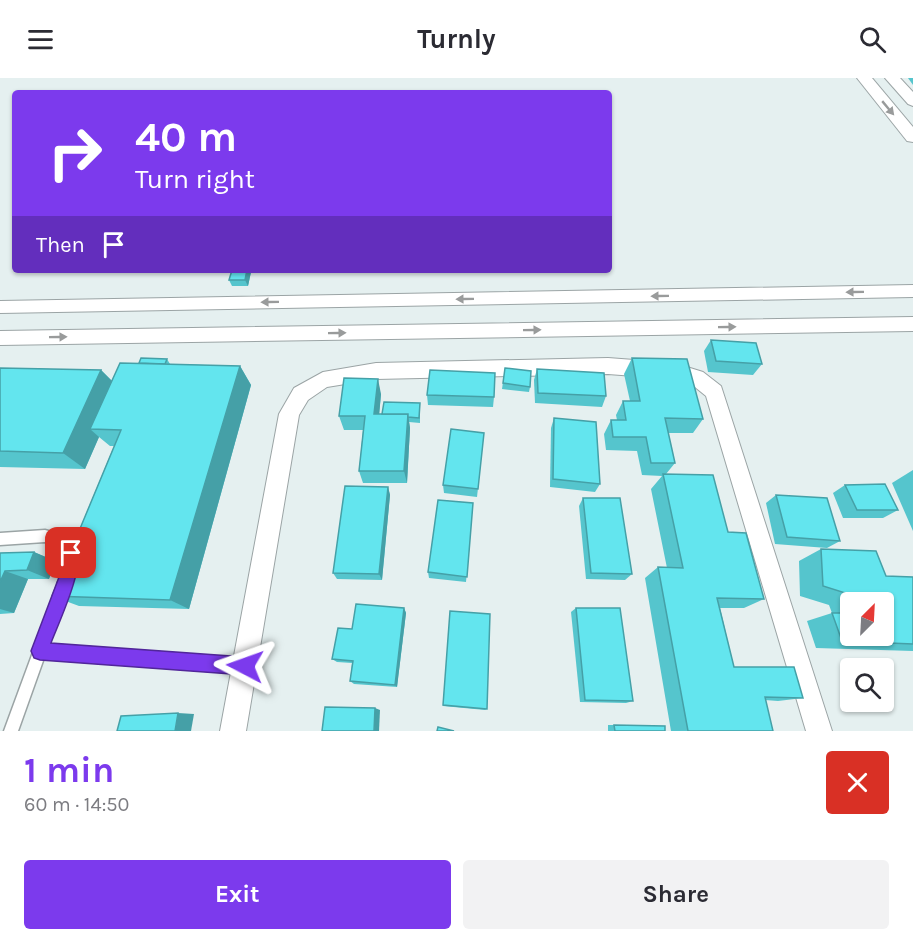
<!DOCTYPE html>
<meta charset="utf-8">
<style>
body{margin:0;font-family:Karla,sans-serif;background:#f2f2f3;color:#2b2b33;height:100vh;display:flex;flex-direction:column;font-size:22px;white-space:nowrap}
*{box-sizing:border-box;margin:0}
p{font-size:20px;color:#7c7c81}
.icon{flex:none;width:33px;height:33px;fill:none;stroke:currentColor;stroke-width:2;stroke-linecap:round;stroke-linejoin:round}
.map{position:relative;height:653px;overflow:hidden}
.side{display:flex;flex-direction:column;background:#fff;flex:1}
.side>*{flex:none}
.banner{position:absolute;left:12px;top:12px;width:600px;height:183px;border-radius:6px;box-shadow:0 2px 4px #0004;background:#7c3aed;color:#fff;overflow:hidden}
.needle{width:39px;rotate:24deg}
.buttons{position:absolute;left:840px;top:514px;display:grid;gap:12px}
.buttons a{display:grid;place-items:center;width:54px;height:54px;border-radius:6px;background:#fff;box-shadow:0 2px 4px #0004;font-size:30px}
.pin{position:absolute;display:grid;place-items:center;width:51px;height:51px;color:#fff;margin:-26px;border-radius:12px;box-shadow:0 3px 9px #0006}
.me{position:absolute;width:66px;margin:-33px;rotate:274deg;stroke-linejoin:round;filter:drop-shadow(0 0 4px #0008)}
.turn{display:flex;align-items:center;gap:21px;height:126px;padding:0 24px;font-size:27px}
.turn .icon{width:78px;height:78px;stroke-width:2.5}
.turn b{display:block;font-size:42px;line-height:51px}
.then{display:flex;align-items:center;height:57px;padding:0 24px;background:#0003;gap:12px;font-size:22px}
.round{display:grid;place-items:center;flex:none;width:63px;height:63px;border-radius:6px;background:#f2f2f3}
.overview{display:flex;align-items:center;justify-content:space-between;height:102px;padding:0 24px}
h1{font-size:36px;font-weight:700;line-height:45px;color:#7c3aed}
.primary-button{display:flex;gap:12px;margin-top:auto;padding:12px 24px}
.primary-button a{flex:1;height:69px;border-radius:6px;background:#7c3aed;color:#fff;font-size:24px;font-weight:700;line-height:69px;text-align:center}
.primary-button a+a{background:#f2f2f3;color:#2b2b33}
header{display:flex;justify-content:space-between;align-items:center;height:78px;padding:0 24px;background:#fff;font-size:27px;font-weight:700}
.map>svg:first-child{display:block}
</style>
<header><svg class="icon" aria-label="menu" viewBox="0 0 24 24"><path d="M4 6h16M4 12h16M4 18h16"/></svg>Turnly<svg class="icon" aria-label="search" viewBox="0 0 24 24"><circle cx="10" cy="10" r="6"/><path d="M15 15l6 6"/></svg></header>
<div class="map">
<svg width="913" height="653" viewBox="0 0 913 653">
<rect width="100%" height="100%" fill="#e5f0f0"/>
<g fill="none" stroke-linecap="round" stroke-linejoin="round">
<g stroke="#9ba4a5" stroke-width="3">
<g id="service">
<path d="M45 452 66 458 77 475 73 490 69 492 65 490 63 486 65 476 58 467 45 464 0 467V455Z"/>
<path d="M63 503 68 504 69 509 49 567 245 581 250 583 252 588 250 593 245 595 44 580 18 653H4L57 509 58 504Z"/>
</g>
</g>
<g stroke="#9ba4a5" stroke-width="2">
<g id="minor">
<path d="M913 207V219L0 235V223Z"/>
<path d="M913 239V253L0 267V253Z"/>
<path d="M608 280 674 285 703 294 721 308 832 653H806L706 318 690 305 674 301 608 296 376 301 327 309 308 322 299 337 246 653H220L279 336 294 310 323 294 376 285Z"/>
</g>
</g>
<g stroke="#9ba4a5" stroke-width="2">
<g id="tertiary">
<path d="M857 0H872L913 49V64L907 63Z"/>
<path d="M885 0H900L913 14V28L908 26Z"/>
</g>
</g>
<use href="#service" fill="#fff" fill-rule="evenodd"/>
<use href="#minor" fill="#fff" fill-rule="evenodd"/>
<use href="#tertiary" fill="#fff" fill-rule="evenodd"/>
</g>
<g fill="#55c5cd" fill-rule="evenodd">
<path d="M908 0H913V7Z"/>
<path d="M251 194 248 208H232L229 202Z"/>
<path d="M711 262 762 286 753 297 708 294 704 273Z"/>
<path d="M632 280 703 341 693 355H668L675 385 666 396 728 454 764 521 744 530H720L734 589 803 620 778 623 765 622 773 653H671L645 500 658 489 667 490 651 411 662 398 642 397 637 373 606 372 604 356 611 342H617L616 337 623 323H630L624 296Z"/>
<path d="M167 281 170 286 240 288 251 307 189 531 79 528 52 518 114 368H110L99 359 85 391 0 389V290L101 292 112 303 139 285Z"/>
<path d="M505 290 530 309 529 314 502 311Z"/>
<path d="M537 291 606 318 602 329 535 325 534 302Z"/>
<path d="M381 316 379 336H382L420 325V345L409 344 410 350 407 405H363L359 393 363 352H344L339 338Z"/>
<path d="M427 317 494 319 493 329 428 327Z"/>
<path d="M554 340 600 406 595 414 550 409 551 350Z"/>
<path d="M484 355 477 419 444 415 443 407Z"/>
<path d="M913 392V453L892 405Z"/>
<path d="M845 407 898 432 883 440H843L833 415Z"/>
<path d="M388 409 390 417 382 502 337 501 333 495Z"/>
<path d="M776 417 840 463 827 470 775 466 766 425Z"/>
<path d="M583 420 632 496 625 502 586 501 579 428Z"/>
<path d="M473 425 466 504 429 500 428 494Z"/>
<path d="M821 471 886 498 913 499V573L816 570 807 543 832 535 829 527 800 518 799 483ZM850 525H884L850 558Z"/>
<path d="M34 474 55 483 49 501H28L14 535 0 536V475Z"/>
<path d="M404 530 406 535 397 609 354 606 350 603 352 585 337 584 332 581 352 551Z"/>
<path d="M576 530 633 623 626 625 580 624 571 534Z"/>
<path d="M443 627 487 631 485 632 443 628Z"/>
<path d="M608 647H614L665 653H608Z"/>
</g>
<g fill="#45a0a7">
<path d="M247 192H250L251 194 248 208 245 202Z"/>
<path d="M240 288 251 307 189 531 170 522Z"/>
<path d="M101 292 120 311 90 351 99 359 85 391 63 375Z"/>
<path d="M378 301 381 316 378 350 374 336Z"/>
<path d="M408 336 410 350 407 405 404 393Z"/>
<path d="M388 409 390 417 382 502 379 496Z"/>
<path d="M34 474 55 483 49 501 27 492Z"/>
<path d="M5 493 28 501 14 535 0 531V504Z"/>
<path d="M404 530 406 535 397 609 395 607Z"/>
<path d="M375 630 380 632 379 653H374Z"/>
<path d="M178 635 194 636 191 653H175Z"/>
</g>
<g fill="#63e5ee" stroke="#45a0a7" stroke-width="1.5">
<path d="M232 192H247L245 202H229Z"/>
<path d="M711 262 756 265 762 286 716 283Z"/>
<path d="M141 280 167 281 165 286 139 285Z"/>
<path d="M632 280 687 281 703 341 665 340 675 385H651L646 359H613L611 342H626L623 323H640Z"/>
<path d="M120 285 240 288 170 522 52 518 121 352 90 351Z"/>
<path d="M0 290 101 292 63 375 0 373Z"/>
<path d="M505 290 531 293 530 309 503 305Z"/>
<path d="M537 291 604 295 606 318 538 315Z"/>
<path d="M430 292 495 295 494 319 427 317Z"/>
<path d="M344 300 378 301 374 336H408L404 393H359L365 338H339Z"/>
<path d="M384 324 420 325 419 340 408 339V336H382Z"/>
<path d="M554 340 596 344 600 406 553 401Z"/>
<path d="M451 351 484 355 478 411 443 407Z"/>
<path d="M663 396 713 397 728 454 746 455 764 521 717 520 734 589H794L803 620 765 619 773 653H688L658 489 683 490Z"/>
<path d="M885 406 898 432H857L845 407Z"/>
<path d="M345 408 388 409 379 496 333 495Z"/>
<path d="M776 417 827 420 840 463 787 459Z"/>
<path d="M583 420H620L632 496 591 495Z"/>
<path d="M438 422 473 425 467 499 428 494Z"/>
<path d="M821 471 876 473 886 498 913 499V566L842 563 832 535H850V558H884V525H858L855 518 823 508Z"/>
<path d="M34 474 27 492 5 493 0 504V475Z"/>
<path d="M356 526 404 530 395 607 350 603 353 583 332 581 338 550 352 551Z"/>
<path d="M576 530H620L633 623 585 622Z"/>
<path d="M450 533 490 536 487 631 443 627Z"/>
<path d="M325 629 375 630 374 653H322Z"/>
<path d="M178 635 175 653H117L121 638Z"/>
<path d="M614 647 665 648V653H615Z"/>
<path d="M438 649 454 653H437Z"/>
</g>
<defs><path id="oneway-solid" d="M-6-.8H1V-3.2L6.5 0L1 3.2V.8H-6Z" transform="scale(1.5)"/></defs>
<g fill="#999b9b">
<use href="#oneway-solid" transform="translate(888 30) rotate(50)"/>
<use href="#oneway-solid" transform="translate(855 214) rotate(179)"/>
<use href="#oneway-solid" transform="translate(660 218) rotate(179)"/>
<use href="#oneway-solid" transform="translate(465 221) rotate(179)"/>
<use href="#oneway-solid" transform="translate(270 224) rotate(179)"/>
<use href="#oneway-solid" transform="translate(727 249) rotate(-1)"/>
<use href="#oneway-solid" transform="translate(532 252) rotate(-1)"/>
<use href="#oneway-solid" transform="translate(337 255) rotate(-1)"/>
<use href="#oneway-solid" transform="translate(58 259) rotate(-1)"/>
</g>
<path fill="#7c3aed" stroke="#51269a" stroke-width="1.5" d="M71 467 77 469C85 489 59 544 51 565L245 579 251 582 254 588 251 594 245 597 40 582 34 580 31 573 59 499 66 469Z"/>
</svg>
<div class="buttons">
<a><svg class="needle" viewBox="-14 -14 28 28"><path d="M0-13l5 13h-10z" fill="#e53935"/><path d="M0 13l5-13h-10z" fill="#7c7c81"/></svg></a>
<a><svg class="icon" aria-label="search" viewBox="0 0 24 24"><circle cx="10" cy="10" r="6"/><path d="M15 15l6 6"/></svg></a>
</div>
<div class="pin" style="left:71px;top:475px;background:#d93025"><svg class="icon" aria-label="arrive" viewBox="0 0 24 24"><path d="M6 21V4h12l-3 4 3 4H6"/></svg></div>
<svg class="me" style="left:245px;top:588px" viewBox="-20 -20 40 40"><path d="M0-17L14 15 0 8-14 15z" fill="#7c3aed" stroke="#fff" stroke-width="4"/></svg>
<div class="banner">
<div class="turn"><svg class="icon" aria-label="right" viewBox="0 0 24 24"><path d="M7 20v-9h11M14 6l5 5-5 5"/></svg><div><b>40 m</b>Turn right</div></div>
<div class="then">Then<svg class="icon" aria-label="arrive" viewBox="0 0 24 24"><path d="M6 21V4h12l-3 4 3 4H6"/></svg></div>
</div>
</div>
<section class="side">
<div class="overview"><div><h1>1 min</h1><p>60 m · 14:50</p></div><a class="round" style="background:#d93025;color:#fff"><svg class="icon" aria-label="close" viewBox="0 0 24 24"><path d="M6 6l12 12M18 6L6 18"/></svg></a></div>
<div class="primary-button"><a>Exit</a><a>Share</a></div>
</section>
